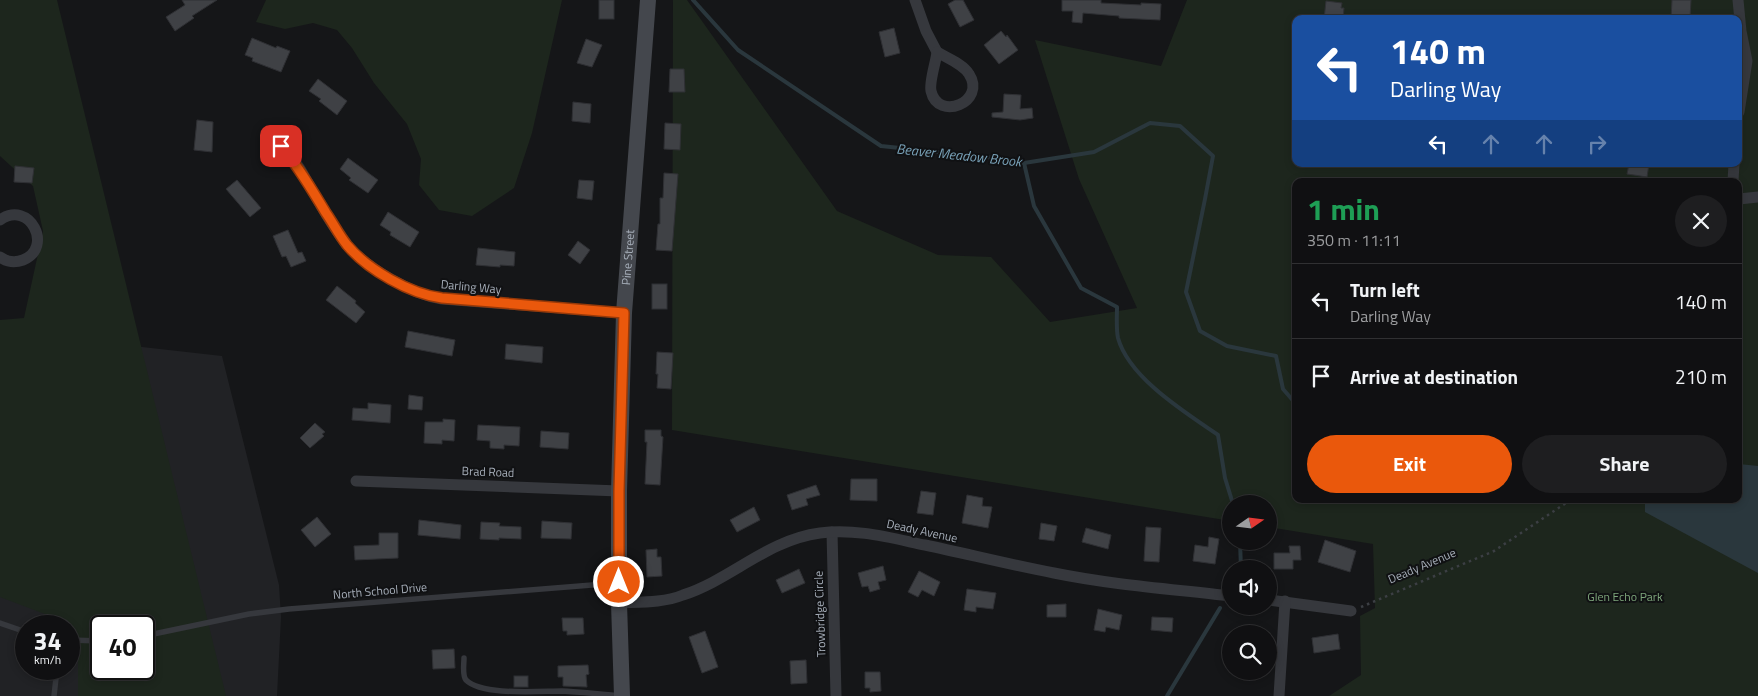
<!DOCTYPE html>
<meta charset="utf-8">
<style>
body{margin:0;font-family:"Titillium Web",sans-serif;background:#1e1e20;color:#f1f3f6;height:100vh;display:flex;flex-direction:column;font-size:19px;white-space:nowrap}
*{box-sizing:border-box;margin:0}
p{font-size:16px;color:#9c9d9f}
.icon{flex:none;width:28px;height:28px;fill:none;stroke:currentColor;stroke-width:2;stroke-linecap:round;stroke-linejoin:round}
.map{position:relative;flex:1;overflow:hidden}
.drawer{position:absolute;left:1292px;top:178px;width:450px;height:325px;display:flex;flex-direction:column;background:#101012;border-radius:10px;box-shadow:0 2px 8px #0003,0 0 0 1px #303032}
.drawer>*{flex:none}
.banner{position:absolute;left:1292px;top:15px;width:450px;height:152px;border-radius:10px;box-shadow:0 2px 8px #0003,0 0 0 1px #303032;background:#1a4fa0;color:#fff;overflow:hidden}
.needle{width:32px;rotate:76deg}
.buttons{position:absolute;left:1222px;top:495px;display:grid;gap:10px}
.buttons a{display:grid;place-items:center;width:55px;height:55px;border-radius:50%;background:#101012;box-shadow:0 2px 8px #0003,0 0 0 1px #303032;font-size:25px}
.speed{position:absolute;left:15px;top:615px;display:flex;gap:10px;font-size:25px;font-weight:700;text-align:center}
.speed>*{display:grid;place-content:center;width:65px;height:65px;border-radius:50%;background:#101012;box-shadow:0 2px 8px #0003,0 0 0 1px #303032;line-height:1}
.speed small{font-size:12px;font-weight:400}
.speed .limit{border:2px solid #111;border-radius:8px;background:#fff;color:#111}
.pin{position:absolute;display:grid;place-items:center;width:42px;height:42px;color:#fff;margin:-21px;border-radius:10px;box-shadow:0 2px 8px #0006}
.me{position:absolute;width:55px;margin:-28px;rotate:0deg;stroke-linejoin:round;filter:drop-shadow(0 0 4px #0008)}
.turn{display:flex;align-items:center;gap:18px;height:105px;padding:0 15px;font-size:22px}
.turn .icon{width:65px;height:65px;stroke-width:2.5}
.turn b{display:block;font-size:35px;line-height:42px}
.lanes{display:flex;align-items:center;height:48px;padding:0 15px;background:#0003;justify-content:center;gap:25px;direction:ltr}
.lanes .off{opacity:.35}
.round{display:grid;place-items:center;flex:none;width:52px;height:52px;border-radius:26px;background:#1e1e20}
.summary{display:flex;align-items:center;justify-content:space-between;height:85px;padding:0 15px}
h1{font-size:30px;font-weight:700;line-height:38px;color:#1e9e55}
.cta{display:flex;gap:10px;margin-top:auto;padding:10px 15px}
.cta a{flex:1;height:58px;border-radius:30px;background:#ea580c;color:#fff;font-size:20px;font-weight:700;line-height:58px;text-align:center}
.cta a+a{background:#1e1e20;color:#f1f3f6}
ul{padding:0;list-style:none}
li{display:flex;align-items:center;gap:15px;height:75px;padding:0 15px;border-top:1px solid #303032}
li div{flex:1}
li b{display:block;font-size:19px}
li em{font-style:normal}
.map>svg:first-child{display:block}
</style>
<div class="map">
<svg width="1758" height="696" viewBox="0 0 1758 696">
<rect width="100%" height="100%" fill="#151618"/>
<path fill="#212225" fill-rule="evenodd" d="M0 331 222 356 279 585 281 617 277 696H0ZM26 626H69V669H26ZM101 626H144V669H101Z"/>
<g fill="#1d261d" fill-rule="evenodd">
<path d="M0 0H57L226 696H78V649L71 624 0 597V320L24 318 43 231 33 186 0 156ZM101 626H144V669H101Z"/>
<path d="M266 0H562L532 133 514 188 472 216 439 210 419 185 421 159 407 124 374 83 352 48 337 30 313 23 285 29 256 22Z"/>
<path d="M673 0H687L837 211 938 255 991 257 1050 322 1137 308 1079 179 1035 40 1161 66 1187 0H1758V696H1329L1361 675 1360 616 1375 608 1373 544 1269 527V504H1231V521L672 430ZM1296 19H1739V164H1296ZM1296 181H1739V499H1296Z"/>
</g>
<path fill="#2a373d" d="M1739 464 1758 466V573L1645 512V503L1653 499H1739Z"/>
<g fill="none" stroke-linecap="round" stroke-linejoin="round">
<g stroke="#2a373d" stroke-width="4">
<path d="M693 0 738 50 881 146 1005 159 1024 163 1094 152 1150 123 1180 126 1213 156 1205 199 1186 292 1200 331 1227 346 1276 356 1283 389 1296 404"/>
<path d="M1024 163 1034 206 1081 288 1117 307C1117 316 1116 329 1118 338 1129 378 1186 413 1218 435L1225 478 1233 504"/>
<path d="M1240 541 1241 569"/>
<path d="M1167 696 1220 608"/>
</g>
</g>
<g fill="#3f4145" stroke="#2f3034">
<path d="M182 0H217L192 16 194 18 175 31 166 17 185 5Z"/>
<rect x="599" y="0" width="15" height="19"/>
<path d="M955 0H963L974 20 960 27 948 4Z"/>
<path d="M1062 0H1101V3L1141 5V3L1161 4 1160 20 1119 18V16L1083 13 1082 23 1072 22 1073 11H1062Z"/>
<path d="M1672 0H1691L1690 19H1671Z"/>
<path d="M1326 1 1342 3 1341 8H1344L1343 19H1324Z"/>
<path d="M894 28 900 53 885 57 879 32Z"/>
<path d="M1001 31 1006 37 1007 35 1018 50 999 64 984 45Z"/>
<path d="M252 38 276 48 277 46 290 51 281 72 252 61 253 58 245 55Z"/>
<path d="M586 39 602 45 592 67 577 63Z"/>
<path d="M670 69H684L685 92H669Z"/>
<path d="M318 79 347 101 337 115 319 101 321 99 309 91Z"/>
<path d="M1004 94 1021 95 1020 109 1032 108 1033 118 1020 120 992 117V113L1003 112Z"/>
<path d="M573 102 591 104 590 123 572 121Z"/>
<path d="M197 120 213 122 212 152 194 150Z"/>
<path d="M665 123 681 124 680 150 664 149Z"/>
<path d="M348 158 378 180 368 193 349 180 351 178 340 169Z"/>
<path d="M1629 164H1649L1647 177 1627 174Z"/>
<path d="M15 166 34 168 32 183 14 182Z"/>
<path d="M664 173 678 174 672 251 656 250 658 224H660V198H663Z"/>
<path d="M237 180 261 208 250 217 226 189Z"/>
<path d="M579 180 594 181 592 200 577 198Z"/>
<path d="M388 212 419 232 410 247 390 235 391 232 380 225Z"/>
<path d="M288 230 298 253 302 252 306 261 291 267 286 256 282 257 273 236Z"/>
<path d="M578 241 590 250 580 264 568 255Z"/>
<path d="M478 248 515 252 514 266 500 265V267L476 265Z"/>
<rect x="652" y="284" width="15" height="25"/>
<path d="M337 286 356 301 355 303 365 312 356 323 326 300Z"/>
<path d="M408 331 455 340 452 356 405 347Z"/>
<path d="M506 344 543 347 542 363 505 359Z"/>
<path d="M657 352 673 353 671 389 657 388 658 374H656Z"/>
<path d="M409 395 423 397 422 410 408 409Z"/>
<path d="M368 403 391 405 390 423 352 420 353 408 368 409Z"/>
<path d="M443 419 455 420 454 441 442 440V444L424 443 425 422H443Z"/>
<path d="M315 423 325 432 322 434 324 436 310 448 300 438Z"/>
<path d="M478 425 520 427 519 446 504 445V449L490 448V441L477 440Z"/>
<path d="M645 430H661V436L663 437 660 485 645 484 647 442H645Z"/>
<path d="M541 431 569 433 568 449 540 447Z"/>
<path d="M851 479H877V501L850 500Z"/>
<path d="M816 485 820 495 806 499 808 505 792 510 787 495Z"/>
<path d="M921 491 936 493 933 515 917 513Z"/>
<path d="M967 495 983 498 982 506 992 507 988 528 962 523Z"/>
<path d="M754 507 760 520 737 532 730 520Z"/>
<path d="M317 517 331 534 315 547 301 530Z"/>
<path d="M419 520 461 525 460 539 418 535Z"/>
<path d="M542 521 572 523 571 539 541 538Z"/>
<path d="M481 522 500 523 499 526 521 527V539L499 538V540L480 539Z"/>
<path d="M1041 523 1057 526 1054 541 1039 539Z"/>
<path d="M1146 527 1161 528 1159 562 1144 561Z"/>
<path d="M1086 528 1111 535 1108 549 1082 542Z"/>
<path d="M379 533H398V558L355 560 354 546 379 545Z"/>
<path d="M1209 537 1219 539 1215 564 1193 561 1195 545 1208 547Z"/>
<path d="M1325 540 1356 551 1350 572 1318 562Z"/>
<path d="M1289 546H1300L1301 560H1293V569H1274V553H1290Z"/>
<path d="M657 549V557H661L662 576 647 577 646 550Z"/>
<path d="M883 566 886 580 878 582 880 589 870 592 868 586 862 587 858 573Z"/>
<path d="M799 569 805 583 782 593 776 580Z"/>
<path d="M919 571 940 582 934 596 922 590 918 597 908 592Z"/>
<path d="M967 589 996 593 993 609 976 607V612L964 610Z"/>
<path d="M1066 604V617H1047V605Z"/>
<path d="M1098 609 1122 615 1119 630 1106 627 1105 632 1094 630Z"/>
<path d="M1152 617 1173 618 1172 632 1151 630Z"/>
<path d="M562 618H583L584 634 567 635V631H563Z"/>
<path d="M705 631 718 667 702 673 689 637Z"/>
<path d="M1338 634 1340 649 1314 653 1312 638Z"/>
<path d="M454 649 455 668 433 669 432 650Z"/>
<path d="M806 660 807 683 791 684 790 661Z"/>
<path d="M588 665 589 674 586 675 587 687 563 686V677H558V666Z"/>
<path d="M865 672H880L881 691 870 692V688H865Z"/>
<rect x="514" y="676" width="14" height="11"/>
</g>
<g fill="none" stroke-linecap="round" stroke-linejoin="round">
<path stroke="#3c3f44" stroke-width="2.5" stroke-dasharray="2.5 4" stroke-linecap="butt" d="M1361 607 1494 551 1572 499"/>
<g stroke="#36383d" stroke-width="5.5">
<path d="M0 623 26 632"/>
<path d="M144 636 249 614 289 609 617 583"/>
<path d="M69 640 101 641"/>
<path d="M464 658C464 665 462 675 466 680 482 696 539 691 562 691 581 692 601 694 620 696"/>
<path d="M54 696 57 669"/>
</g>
<g stroke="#36383d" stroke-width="11">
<path d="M915 0 926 31 937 52"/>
<path d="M1738 0 1741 31 1747 61 1739 112"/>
<path d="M937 52C947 58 963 64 969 74 987 102 938 122 931 91 929 82 936 62 937 52Z"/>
<path d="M271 134C280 145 292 156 300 169 315 194 328 222 347 245 368 269 411 294 442 299L624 313"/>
<path d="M1733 181 1734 164"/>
<path d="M1739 199 1758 197"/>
<path d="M0 220C30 199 54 248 23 260 15 263 7 262 0 257"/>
<path d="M356 481 619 491"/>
<path d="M832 532 836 696"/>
<path d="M1269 600 1351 611"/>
<path d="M619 603C641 602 663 603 683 595 732 579 767 540 820 533 855 528 891 538 925 545 968 554 1011 565 1054 573 1113 585 1172 589 1231 596"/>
<path d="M1279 696 1285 601"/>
</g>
<path stroke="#44474d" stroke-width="16" id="s1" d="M622 696 619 603V491L624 313 648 0"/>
</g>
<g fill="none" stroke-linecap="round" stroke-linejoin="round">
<g stroke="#983908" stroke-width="12">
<path id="route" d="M281 146C299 167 312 190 326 213 333 223 339 235 347 245 368 270 410 294 442 298L624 313 619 491V582"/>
</g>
<use href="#route" stroke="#ea580c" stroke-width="9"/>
</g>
<g text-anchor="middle" stroke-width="4" stroke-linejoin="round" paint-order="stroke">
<g font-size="12" fill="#a6aeb9" stroke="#101113">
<text dy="4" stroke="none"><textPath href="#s1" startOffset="439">Pine Street</textPath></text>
<text transform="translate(471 287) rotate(5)" y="4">Darling Way</text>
<text transform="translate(488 472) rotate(2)" y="4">Brad Road</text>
<text transform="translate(922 531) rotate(12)" y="4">Deady Avenue</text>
<text transform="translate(1422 566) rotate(-23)" y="4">Deady Avenue</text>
<text transform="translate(380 591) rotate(-5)" y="4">North School Drive</text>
<text transform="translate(820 614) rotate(-92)" y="4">Trowbridge Circle</text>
</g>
<g font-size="12" fill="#7ea67b" stroke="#101113">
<text x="1625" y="601">Glen Echo Park</text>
</g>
<g font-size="14" font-style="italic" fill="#79a2b8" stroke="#101113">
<text transform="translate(959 155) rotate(6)" y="5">Beaver Meadow Brook</text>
</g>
</g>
</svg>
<div class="buttons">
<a><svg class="needle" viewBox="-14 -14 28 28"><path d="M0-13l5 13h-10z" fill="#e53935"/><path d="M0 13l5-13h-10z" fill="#9c9d9f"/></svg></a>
<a><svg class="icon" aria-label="sound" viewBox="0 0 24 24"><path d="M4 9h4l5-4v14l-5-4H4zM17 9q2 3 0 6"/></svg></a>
<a><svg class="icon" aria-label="search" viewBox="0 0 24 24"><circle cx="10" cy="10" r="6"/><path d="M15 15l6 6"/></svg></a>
</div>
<div class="speed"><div>34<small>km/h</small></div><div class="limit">40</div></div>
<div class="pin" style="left:281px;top:146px;background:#d93025"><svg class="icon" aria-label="arrive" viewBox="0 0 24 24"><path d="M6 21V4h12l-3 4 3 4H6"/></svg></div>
<svg class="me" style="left:619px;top:582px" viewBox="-20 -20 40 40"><circle r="17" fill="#ea580c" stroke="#fff" stroke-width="3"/><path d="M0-11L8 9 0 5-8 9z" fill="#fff"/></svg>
<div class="banner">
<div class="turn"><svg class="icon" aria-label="left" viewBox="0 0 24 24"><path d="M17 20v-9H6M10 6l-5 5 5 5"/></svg><div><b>140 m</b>Darling Way</div></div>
<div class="lanes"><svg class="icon" aria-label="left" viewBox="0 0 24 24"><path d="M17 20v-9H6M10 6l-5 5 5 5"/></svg><svg class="icon off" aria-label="ahead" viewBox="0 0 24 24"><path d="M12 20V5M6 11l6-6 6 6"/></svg><svg class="icon off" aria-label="ahead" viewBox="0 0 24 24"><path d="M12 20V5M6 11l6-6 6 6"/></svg><svg class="icon off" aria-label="right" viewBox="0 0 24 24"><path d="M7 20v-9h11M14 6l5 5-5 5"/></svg></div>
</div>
<section class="drawer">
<div class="summary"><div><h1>1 min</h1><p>350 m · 11:11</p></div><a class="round"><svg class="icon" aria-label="close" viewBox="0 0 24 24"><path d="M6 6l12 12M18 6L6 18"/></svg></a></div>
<ul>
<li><svg class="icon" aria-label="left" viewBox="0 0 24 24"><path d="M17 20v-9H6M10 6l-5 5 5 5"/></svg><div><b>Turn left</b><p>Darling Way</p></div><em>140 m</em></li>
<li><svg class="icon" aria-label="arrive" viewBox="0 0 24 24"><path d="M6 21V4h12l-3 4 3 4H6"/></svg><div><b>Arrive at destination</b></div><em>210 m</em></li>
</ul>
<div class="cta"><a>Exit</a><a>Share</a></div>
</section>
</div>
